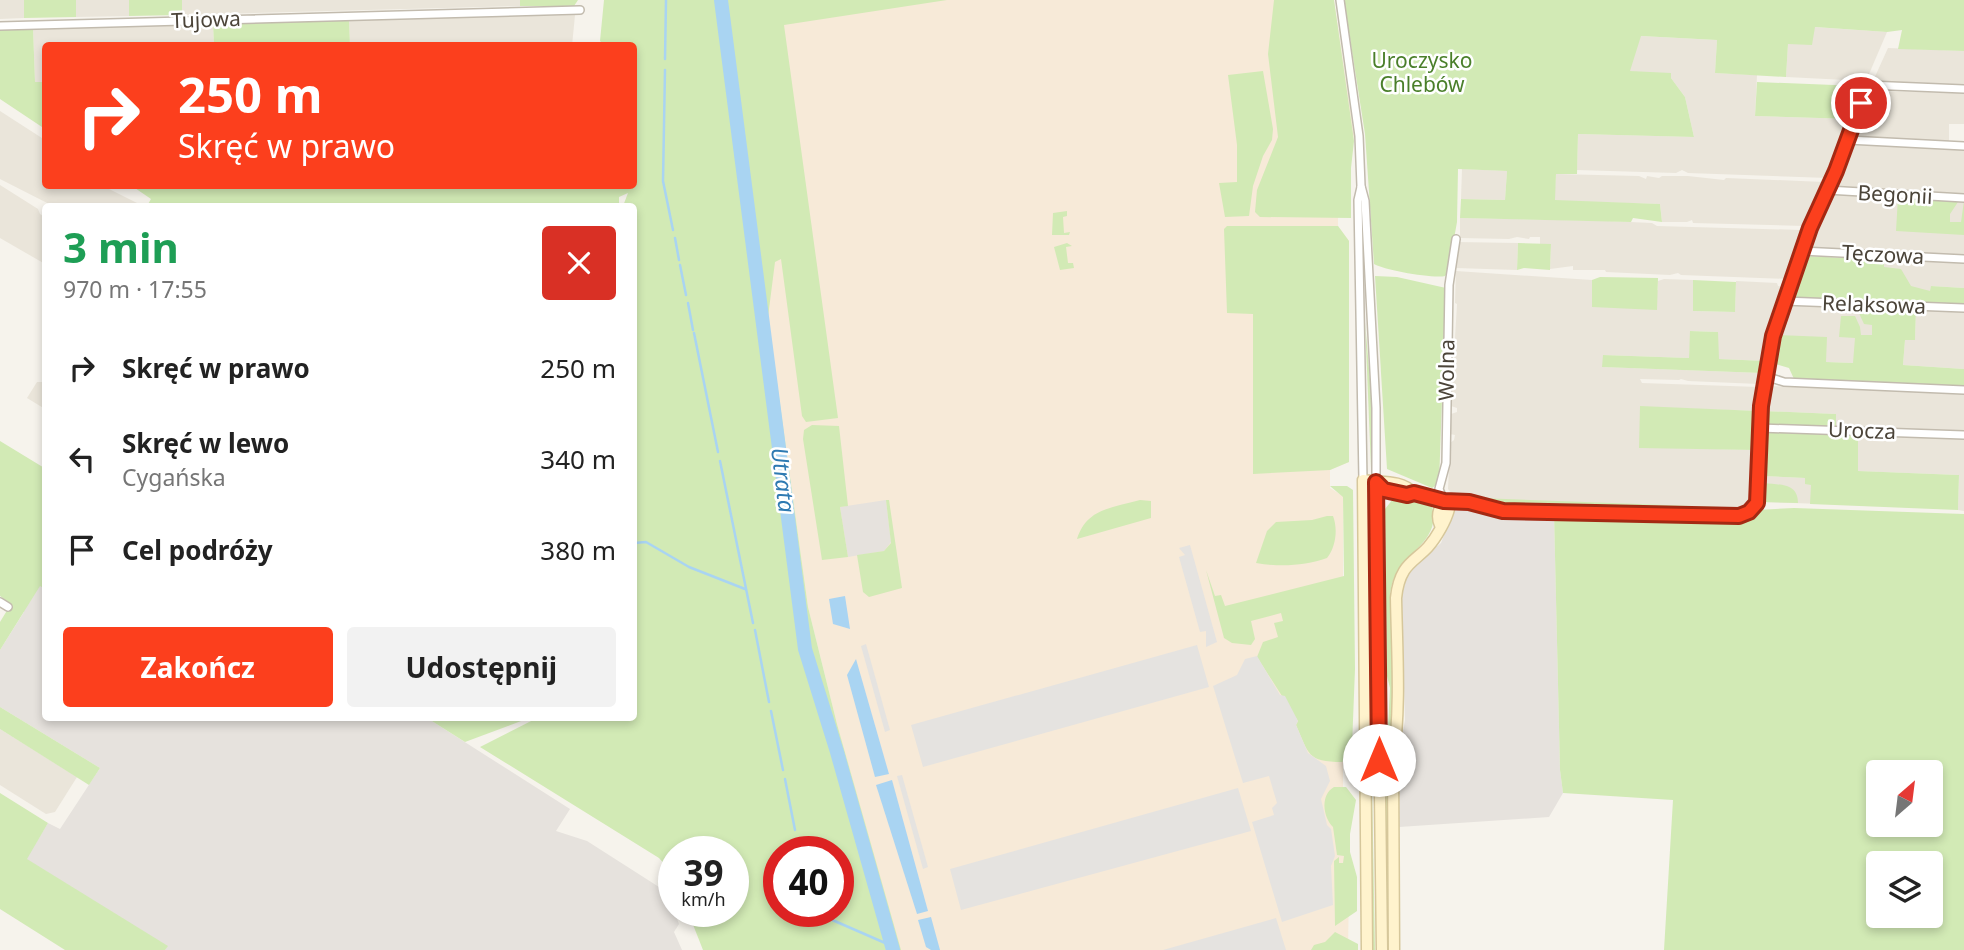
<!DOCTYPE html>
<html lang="pl">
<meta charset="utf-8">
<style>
body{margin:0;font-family:"Noto Sans",sans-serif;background:#f2f2f2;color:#222;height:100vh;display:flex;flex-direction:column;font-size:26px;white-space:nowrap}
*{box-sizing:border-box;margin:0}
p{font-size:23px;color:#767676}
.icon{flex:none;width:38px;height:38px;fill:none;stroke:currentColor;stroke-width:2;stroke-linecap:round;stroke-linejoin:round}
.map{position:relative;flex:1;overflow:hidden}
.sheet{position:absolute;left:42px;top:203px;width:595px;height:518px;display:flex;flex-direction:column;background:#fff;border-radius:7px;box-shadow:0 4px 10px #0003}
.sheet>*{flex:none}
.hud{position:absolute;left:42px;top:42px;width:595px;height:147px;border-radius:7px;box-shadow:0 4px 10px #0003;background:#fc3f1d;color:#fff;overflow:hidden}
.needle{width:46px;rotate:28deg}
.controls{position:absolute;left:1866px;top:760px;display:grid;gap:14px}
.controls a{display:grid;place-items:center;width:77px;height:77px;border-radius:7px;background:#fff;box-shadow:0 4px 10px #0003;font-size:35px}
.speed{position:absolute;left:658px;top:836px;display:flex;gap:14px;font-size:35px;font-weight:700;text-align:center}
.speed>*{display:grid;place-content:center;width:91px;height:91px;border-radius:50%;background:#fff;box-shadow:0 4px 10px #0003;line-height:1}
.speed small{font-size:18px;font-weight:400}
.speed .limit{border:10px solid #d22;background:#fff;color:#111}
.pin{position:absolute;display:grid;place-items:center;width:60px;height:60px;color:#fff;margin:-30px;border:4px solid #fff;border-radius:50%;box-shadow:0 2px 7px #0007}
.me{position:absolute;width:77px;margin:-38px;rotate:0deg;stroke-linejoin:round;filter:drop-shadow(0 0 5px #0008)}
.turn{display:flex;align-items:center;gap:24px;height:147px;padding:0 21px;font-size:32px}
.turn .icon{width:91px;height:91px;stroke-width:2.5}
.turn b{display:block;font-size:49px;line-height:60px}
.round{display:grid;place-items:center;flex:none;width:74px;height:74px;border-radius:7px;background:#f2f2f2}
.overview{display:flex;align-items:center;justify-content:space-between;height:119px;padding:0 21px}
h1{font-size:42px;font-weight:700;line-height:52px;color:#1e9e55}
.cta{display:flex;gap:14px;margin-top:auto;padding:14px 21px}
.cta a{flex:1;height:80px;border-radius:7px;background:#fc3f1d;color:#fff;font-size:28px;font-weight:700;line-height:80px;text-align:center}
.cta a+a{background:#f2f2f2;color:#222}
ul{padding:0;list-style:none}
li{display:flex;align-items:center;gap:21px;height:91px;padding:0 21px}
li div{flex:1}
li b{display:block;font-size:26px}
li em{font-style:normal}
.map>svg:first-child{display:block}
</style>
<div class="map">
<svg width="1964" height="950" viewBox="0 0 1964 950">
<rect width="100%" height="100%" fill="#f6f3ec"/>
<g fill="#eae5da">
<path d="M0 0H24V18L0 19Z"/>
<path d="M76 0H129V16L76 17Z"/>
<path d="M182 0H520V6L182 15Z"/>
<path d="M575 15 572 46 350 45 349 20Z"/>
<path d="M213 24 214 45 46 46 45 82H35L33 28Z"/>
<path d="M1814 27 1887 32 1866 81 1786 77 1788 44Z"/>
<path d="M1640 36 1717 40 1715 73 1757 75 1755 116 1852 119 1847 125 1844 141 1828 178 1688 173 1682 170 1676 173 1577 170 1578 134 1694 137 1685 97 1671 78 1629 71Z"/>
<path d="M1888 48 1964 51V85L1873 81Z"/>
<path d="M1874 91 1964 93V124H1949V143L1853 138 1871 93Z"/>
<path d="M0 111 45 140 46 186H103L141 205 140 206H53L0 179Z"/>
<path d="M1853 143 1964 147V196L1835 188Z"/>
<path d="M1462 169 1507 171 1505 200 1461 199Z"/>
<path d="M1556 174 1639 176 1646 179 1647 176 1659 178 1662 176H1688L1724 180 1726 178 1824 182 1825 184 1816 200 1810 205 1811 208 1805 226 1693 223 1692 220 1687 222H1662L1660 204 1554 201Z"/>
<path d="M0 185 38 209 40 214 45 217V264L0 238Z"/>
<path d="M1830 193 1964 201V256L1811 247 1809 244 1812 229Z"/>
<path d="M1460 218 1608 221 1652 223 1657 226 1801 230 1803 232 1789 279 1681 275 1678 273 1670 275 1606 272 1605 270H1573V266L1550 269 1551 244H1540V237H1530L1529 239 1517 237 1509 239 1460 238Z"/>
<path d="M1457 242 1518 243 1517 270 1456 268Z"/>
<path d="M1884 260 1964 263V288L1931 286 1930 306 1881 303Z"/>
<path d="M1456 271 1592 280 1593 307 1658 290V281L1664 279 1693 280V311L1735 312 1736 281 1777 283 1778 286 1786 288 1774 313 1766 361 1718 359V332L1691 331 1689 358 1603 355V367L1762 373 1759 384 1688 381 1681 379 1679 380 1640 379 1642 383 1759 387 1758 411 1640 407V447L1754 450 1756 452 1752 503 1747 508 1481 499 1477 497 1454 496 1448 489 1450 443 1454 440 1455 435 1450 434 1451 414 1457 412V408L1451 406 1457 304 1455 303Z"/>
<path d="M1788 304 1875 307 1874 338 1853 363 1773 360 1779 326Z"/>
<path d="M1916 309 1964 312V369L1903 365 1905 340H1915Z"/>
<path d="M45 378V409L27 398 37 382H43Z"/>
<path d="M1768 386 1857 389 1868 387 1964 393V433L1836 428V414L1764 411Z"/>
<path d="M1858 433 1957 436 1964 440V511L1958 510 1959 475 1857 471Z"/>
<path d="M1763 476 1825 479 1823 504 1762 502Z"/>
<path d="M0 729 77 777 55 812 46 814 0 785Z"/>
</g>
<path fill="#f7ead8" d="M732 0H1334L1354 134 1338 218V226L1349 241 1339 304 1349 462 1330 470V488L1343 496V836L1349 888 1348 950H900L837 724 808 607 758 244Z"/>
<g fill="#e6e2dd">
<path d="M886 500 891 542 884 551 848 557 840 507Z"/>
<path d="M1459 508 1500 514 1554 513 1560 770 1563 793 1549 817 1399 827V756L1405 720 1401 593 1406 578 1419 562 1441 543 1453 512Z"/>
<path d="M45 579 46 718H427L570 809 556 831 587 841 659 887 671 903 679 924 674 932 682 950H165L167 946 26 859 48 823 60 829 100 768 0 707V650L24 612 12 604Z"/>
</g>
<g fill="#d2eab5" fill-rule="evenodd">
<path d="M24 0H76V17L24 18Z"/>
<path d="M129 0H182V15L129 16Z"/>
<path d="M520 0H578L574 6H520Z"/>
<path d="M604 0H947L784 25 838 418 806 422 802 416 781 259 775 262 768 317 808 607 837 724 901 950H703L688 912H733V852H674V875L659 858 480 747 537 718H634V206H623L628 193 619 197V206H147L151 199 132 186H634V46L604 45 600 41ZM838 852V912H779V852Z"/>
<path d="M1274 0H1334L1354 141 1351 168V218L1260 217 1255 212 1257 190 1278 137 1268 54Z"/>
<path d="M1344 0H1964V51L1898 49 1902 30 1887 32 1815 27 1812 45 1788 44 1786 77 1715 73 1717 40 1641 36 1630 71 1671 73V78L1685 97 1694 137 1578 134 1577 174H1556L1555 200 1660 204 1662 222 1633 218 1631 222 1460 218 1461 199 1505 200 1507 171 1458 169 1457 222 1448 272 1445 276C1434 279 1384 270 1374 264L1365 134Z"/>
<path d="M349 20 350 45H214L213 24Z"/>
<path d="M33 28 35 82H45V129L0 99V29Z"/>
<path d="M1263 71 1273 129 1272 140 1263 156 1253 186 1249 216 1225 217 1219 183 1237 182V145L1228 75Z"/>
<path d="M1757 82 1859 86 1862 90 1852 119 1755 116Z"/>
<path d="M1898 197 1956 200 1958 202 1950 214V222H1961L1964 201V235L1896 231Z"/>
<path d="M1067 211V216L1063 217 1064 233 1070 232 1069 235H1052L1053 213Z"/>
<path d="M1227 226H1338L1349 241V462L1330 470 1253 474V314L1227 313 1224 229Z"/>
<path d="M1067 243 1072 246 1066 247 1068 263H1073L1074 268 1060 270 1054 247Z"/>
<path d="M1518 243 1551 244 1550 270 1524 268 1517 270Z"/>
<path d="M1806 256 1884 260V267L1901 269 1911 286 1930 291 1931 286 1964 288V307L1791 300 1801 261Z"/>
<path d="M1375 276 1397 277 1446 288 1439 483 1432 488 1387 469Z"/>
<path d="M1600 277 1658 278 1657 310 1592 307V280Z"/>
<path d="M1693 280 1736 282 1735 312 1693 311Z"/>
<path d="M1859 307 1916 309 1915 340H1905L1903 365 1964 369V388L1799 380 1794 379 1789 368 1772 363 1777 335 1827 337 1826 362 1853 363 1855 338 1839 337 1841 316H1855L1860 327 1861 335H1872V325L1864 324 1857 309Z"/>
<path d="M1365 322 1372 403 1371 468Z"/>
<path d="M1690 331 1718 332 1719 359 1766 361 1762 373 1602 367 1603 355 1689 358Z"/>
<path d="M1640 406 1758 411 1756 452 1754 450 1639 448Z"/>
<path d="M1764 411 1836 414V428L1763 425Z"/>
<path d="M812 425 839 426 848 506 840 507 848 557 822 560 803 439 804 430Z"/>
<path d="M1766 430 1858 433V471L1959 475 1958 510 1810 504 1811 485 1805 484V478L1763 476 1764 432Z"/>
<path d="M0 441 46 469 45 589 40 586 0 650V622L11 604 0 596Z"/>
<path d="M1764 483C1780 485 1798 483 1798 503L1762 502Z"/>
<path d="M1330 486H1347L1353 490 1355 669 1352 746 1351 752 1342 762C1307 762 1309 754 1296 725L1298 721 1257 657 1263 642 1278 637 1274 623 1283 621 1281 613 1251 621 1255 639 1251 645 1232 643 1224 638 1206 570 1215 596 1221 595 1225 606 1344 576 1343 497Z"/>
<path d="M1400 496 1428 503 1432 507C1442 542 1400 554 1392 584 1388 598 1391 613 1391 627 1392 667 1398 712 1388 751L1390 950H1387L1384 749 1387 748 1390 688 1387 676 1385 509 1393 499Z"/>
<path d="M1479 498 1747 508 1752 503V507L1743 512 1518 509C1504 507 1490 507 1478 500Z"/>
<path d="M886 500H889L902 588 869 597 863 592 857 555 884 551 891 543Z"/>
<path d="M1140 500 1151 501V518L1077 539C1087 508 1112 508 1140 500Z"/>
<path d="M1794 508 1964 514V950H1664L1673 800 1563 793 1560 770 1554 513 1738 519 1757 510ZM1878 772H1930V824H1878ZM1878 863H1930V915H1878Z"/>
<path d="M1327 516H1333C1338 529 1336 547 1327 558 1305 566 1279 567 1256 563L1267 531 1276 522 1312 520Z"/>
<path d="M1367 519H1370V571L1374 606 1375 741 1369 740Z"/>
<path d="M0 707 100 768 89 785 0 729Z"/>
<path d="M427 718H529L465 742Z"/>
<path d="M1370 785H1372L1375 950H1371Z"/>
<path d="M1334 787H1346L1356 800 1350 834V852L1357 877V911L1335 926 1334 861 1339 857V863H1343L1344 856 1337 855 1333 827C1323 817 1320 795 1334 787Z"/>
<path d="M0 793 48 823 27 859 168 946 165 950H65L0 909Z"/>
<path d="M1335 932 1358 944V950H1311L1314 945 1325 942Z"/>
</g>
<g fill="#e5e3e0">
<path d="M1190 545 1217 642 1206 647V631L1200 632 1179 557 1185 555 1179 548Z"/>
<path d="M866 644 890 730 885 732 861 646Z"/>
<path d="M1197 645 1209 687 923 767 911 725Z"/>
<path d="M1257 656 1280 695 1285 696 1298 721 1296 725 1308 753 1326 766 1330 781 1321 799 1327 825 1331 829 1335 856 1331 866 1333 905 1282 922 1252 822 1274 815 1272 808 1277 803 1269 776 1243 783 1213 686 1237 675 1245 659Z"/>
<path d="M902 775 928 867 923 869 897 776Z"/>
<path d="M1238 788 1251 831 961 910 950 869Z"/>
<path d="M1276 918 1286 950H1163Z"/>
</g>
<g fill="#a9d4f2">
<path d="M845 596 850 629 833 624 829 599Z"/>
<path d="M856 659 889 774 875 777 847 675Z"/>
<path d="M892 780 928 911 917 914 876 785Z"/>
<path d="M931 917 940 950H931L926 947 918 920Z"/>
</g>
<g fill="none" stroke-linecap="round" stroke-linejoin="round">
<g stroke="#a9d4f2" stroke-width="2.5">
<path d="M665 59 666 0"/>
<path d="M665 70 663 181 673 230"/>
<path d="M675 238 679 260"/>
<path d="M680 265 686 295"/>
<path d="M688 303 693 330"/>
<path d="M694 333 718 452"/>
<path d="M720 461 753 623"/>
<path d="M634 543 646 542 689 567 745 589"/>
<path d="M755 630 769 702"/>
<path d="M771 711 783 770"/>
<path d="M785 779 795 830"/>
<path d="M797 839 799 852"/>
<path d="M814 912 892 946"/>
</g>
<path stroke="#a9d4f2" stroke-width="14" d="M721 0 805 649 837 752 893 950"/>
<g stroke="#c2bbae" stroke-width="10">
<g id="street">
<path d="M1340 0 1359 136 1361 186 1365 201 1376 408V482"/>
<path d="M0 26 580 10"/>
<path d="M1848 140 1964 146"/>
<path d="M1361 187 1358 200 1363 480"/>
<path d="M1827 190 1964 198"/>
<path d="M1456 239 1449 285 1446 463 1439 489 1444 501 1470 502 1503 511 1744 515 1752 510 1757 503 1761 406 1773 336 1810 228 1836 171 1868 85 1964 89"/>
<path d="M1801 251 1964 259"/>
<path d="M1784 301 1964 308"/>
<path d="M1765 376 1784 382 1964 390"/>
<path d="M1760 428 1964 435"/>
<path d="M0 602 8 607"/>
</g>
</g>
<g stroke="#d6c79b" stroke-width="13">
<g id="secondary">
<path d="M1376 482C1388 494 1399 492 1414 493 1424 494 1434 499 1444 501L1449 509C1446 521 1436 538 1428 547 1420 556 1410 561 1404 571 1399 579 1397 588 1396 598 1397 652 1401 708 1393 762L1394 950"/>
<path d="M1376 482 1382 950"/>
<path d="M1440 525C1436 516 1438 509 1444 501"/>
<path d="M1367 950 1363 480C1381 483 1400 479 1414 493"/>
</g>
</g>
<use href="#street" stroke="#fff" stroke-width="7"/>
<use href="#secondary" stroke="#fff3cd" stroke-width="10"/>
</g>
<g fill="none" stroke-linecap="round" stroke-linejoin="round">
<g stroke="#a42913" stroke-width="18">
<path id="route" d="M1379 760 1376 482 1384 490 1407 495 1414 493 1444 501 1469 502 1503 511 1739 516 1749 512 1757 503 1761 406 1773 336 1810 228 1836 171 1861 103"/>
</g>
<use href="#route" stroke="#fc3f1d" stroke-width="12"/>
</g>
<g text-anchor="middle" stroke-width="5" stroke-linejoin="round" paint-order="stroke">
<g font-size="21" fill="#4b4439" stroke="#fff">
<text transform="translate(206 20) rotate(-2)" y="7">Tujowa</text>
<text transform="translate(1895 195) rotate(3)" y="7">Begonii</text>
<text transform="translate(1883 255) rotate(3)" y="7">Tęczowa</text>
<text transform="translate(1874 305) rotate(2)" y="7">Relaksowa</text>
<text transform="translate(1447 370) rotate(-89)" y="7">Wolna</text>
<text transform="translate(1862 431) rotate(2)" y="7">Urocza</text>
</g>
<g font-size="21" fill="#4a7f2a" stroke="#fff">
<text x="1422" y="68">Uroczysko<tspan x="1422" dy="24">Chlebów</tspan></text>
</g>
<g font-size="23" font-style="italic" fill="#2e7ab2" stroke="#fff">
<text transform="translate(783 480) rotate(83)" y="8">Utrata</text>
</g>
</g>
</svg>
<div class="controls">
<a><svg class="needle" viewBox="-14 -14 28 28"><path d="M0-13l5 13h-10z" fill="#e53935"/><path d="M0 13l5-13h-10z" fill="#767676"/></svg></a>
<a><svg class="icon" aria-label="layers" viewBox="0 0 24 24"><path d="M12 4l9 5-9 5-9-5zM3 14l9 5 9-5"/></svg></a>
</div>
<div class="speed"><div>39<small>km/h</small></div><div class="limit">40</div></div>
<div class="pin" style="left:1861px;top:103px;background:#d93025"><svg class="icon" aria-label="arrive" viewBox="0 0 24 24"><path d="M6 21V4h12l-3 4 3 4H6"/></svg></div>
<svg class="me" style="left:1379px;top:760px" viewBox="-20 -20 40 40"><circle r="19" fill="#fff"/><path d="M0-13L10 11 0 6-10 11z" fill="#fc3f1d"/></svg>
<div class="hud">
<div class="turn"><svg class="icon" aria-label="right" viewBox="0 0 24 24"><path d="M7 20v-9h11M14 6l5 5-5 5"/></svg><div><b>250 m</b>Skręć w prawo</div></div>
</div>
<section class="sheet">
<div class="overview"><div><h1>3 min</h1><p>970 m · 17:55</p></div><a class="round" style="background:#d93025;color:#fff"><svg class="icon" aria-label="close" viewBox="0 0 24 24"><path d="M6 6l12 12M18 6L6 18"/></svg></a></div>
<ul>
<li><svg class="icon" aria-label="right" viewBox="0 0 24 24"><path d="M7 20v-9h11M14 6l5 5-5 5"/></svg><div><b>Skręć w prawo</b></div><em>250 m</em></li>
<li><svg class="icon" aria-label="left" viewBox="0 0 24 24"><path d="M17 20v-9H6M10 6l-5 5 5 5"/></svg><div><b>Skręć w lewo</b><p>Cygańska</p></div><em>340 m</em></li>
<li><svg class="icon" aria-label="arrive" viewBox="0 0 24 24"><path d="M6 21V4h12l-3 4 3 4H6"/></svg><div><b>Cel podróży</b></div><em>380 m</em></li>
</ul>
<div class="cta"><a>Zakończ</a><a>Udostępnij</a></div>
</section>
</div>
